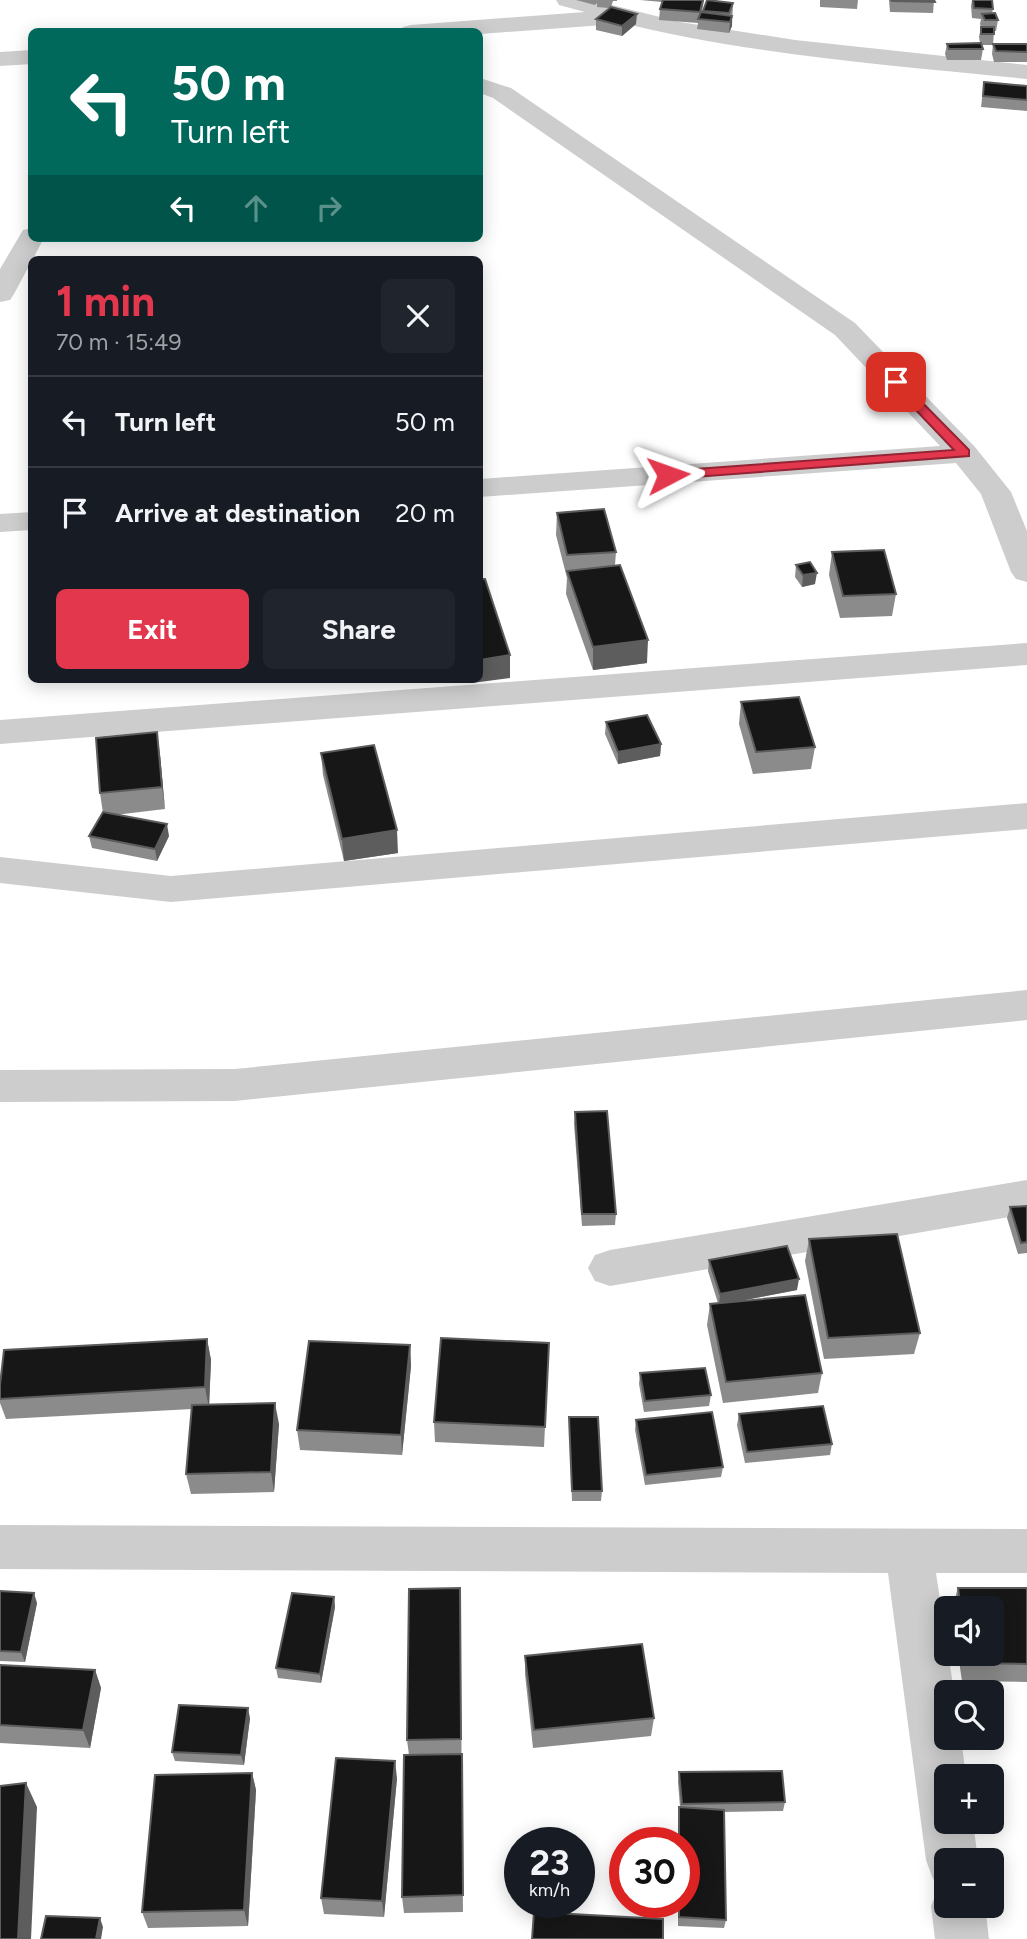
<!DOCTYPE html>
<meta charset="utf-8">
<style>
body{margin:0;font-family:Figtree,sans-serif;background:#20242c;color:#f1f3f6;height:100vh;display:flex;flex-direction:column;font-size:26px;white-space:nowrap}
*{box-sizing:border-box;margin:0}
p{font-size:23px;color:#9ea1a6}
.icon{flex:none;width:38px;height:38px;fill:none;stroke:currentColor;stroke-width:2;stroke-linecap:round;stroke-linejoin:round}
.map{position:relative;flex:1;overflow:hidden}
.panel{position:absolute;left:28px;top:256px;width:455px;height:427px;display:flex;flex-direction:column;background:#171b24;border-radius:10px;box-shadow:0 4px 18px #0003}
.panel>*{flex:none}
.top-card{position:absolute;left:28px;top:28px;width:455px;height:214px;border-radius:10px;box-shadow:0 4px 18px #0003;background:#00695c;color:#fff;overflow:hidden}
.buttons{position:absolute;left:934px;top:1596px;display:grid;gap:14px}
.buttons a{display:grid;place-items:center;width:70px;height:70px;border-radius:10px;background:#171b24;box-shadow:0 4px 18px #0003;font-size:35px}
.speed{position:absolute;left:504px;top:1827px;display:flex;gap:14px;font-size:35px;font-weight:700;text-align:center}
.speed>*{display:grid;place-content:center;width:91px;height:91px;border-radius:50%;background:#171b24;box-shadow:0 4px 18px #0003;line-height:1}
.speed small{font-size:18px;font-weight:400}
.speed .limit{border:10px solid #d22;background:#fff;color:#111}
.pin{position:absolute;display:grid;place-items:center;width:60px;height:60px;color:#fff;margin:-30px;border-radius:14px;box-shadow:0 4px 10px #0006}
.me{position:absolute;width:77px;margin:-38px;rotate:86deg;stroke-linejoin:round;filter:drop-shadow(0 0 5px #0008)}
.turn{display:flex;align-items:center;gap:24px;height:147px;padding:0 28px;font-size:32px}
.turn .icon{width:91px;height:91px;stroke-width:2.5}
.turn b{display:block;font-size:49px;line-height:60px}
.lanes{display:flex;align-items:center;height:66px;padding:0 28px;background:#0003;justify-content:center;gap:35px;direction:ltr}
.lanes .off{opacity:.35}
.round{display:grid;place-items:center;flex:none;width:74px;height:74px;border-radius:10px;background:#20242c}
.head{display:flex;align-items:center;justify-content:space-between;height:119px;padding:0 28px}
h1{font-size:42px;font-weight:700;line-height:52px;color:#e3374e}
.button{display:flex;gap:14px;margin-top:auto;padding:14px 28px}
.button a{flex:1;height:80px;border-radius:10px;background:#e3374e;color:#fff;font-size:28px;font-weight:700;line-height:80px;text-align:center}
.button a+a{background:#20242c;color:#f1f3f6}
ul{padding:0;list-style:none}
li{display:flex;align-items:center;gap:21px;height:91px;padding:0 28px;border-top:2px solid #363941}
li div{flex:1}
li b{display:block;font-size:26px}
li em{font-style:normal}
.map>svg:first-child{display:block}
</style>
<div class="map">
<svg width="1027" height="1939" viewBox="0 0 1027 1939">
<rect width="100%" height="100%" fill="#fff"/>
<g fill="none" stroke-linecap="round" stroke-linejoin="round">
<g fill="#cdcdcd" fill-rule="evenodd">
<path d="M556 0H592L680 22 795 40 1027 65V79C889 65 749 55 614 21L604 25 480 34V32H400L403 27 411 25 585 12 559 5Z"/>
<path d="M32 50V64L0 66V52Z"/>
<path d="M480 78 511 88 855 323 975 447 1011 492 1027 531V582L1016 579 1011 572 981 494 956 463 480 497V479L940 446 835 335 493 98 480 93Z"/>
<path d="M32 228V238H44L14 294 10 300 0 302V269L23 230Z"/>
<path d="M32 512V530L0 532V514Z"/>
<path d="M1027 643V665L0 744V720Z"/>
<path d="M1027 803V829L171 902 0 883V857L171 876Z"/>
<path d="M1027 990V1020L235 1101 0 1102V1070L235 1069Z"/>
<path d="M1027 1180V1214L610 1286 595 1281 588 1268 595 1255 610 1250Z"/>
<path d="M0 1525 1027 1529V1573H936L954 1692H947V1738H961L966 1776H947V1822H973L978 1860H947V1906H985L989 1939H935L931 1906 939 1887 946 1884 933 1879 926 1860 888 1573 0 1569Z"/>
</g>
</g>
<g fill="#8b8b8b">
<path d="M576 0H617V1H613L611 7 636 24 622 36 596 30V19L609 8 597 7V3L595 5Z"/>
<path d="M640 0H704L702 12H703V11L733 3 732 26 729 33 697 29 698 23 659 20 660 9 662 2Z"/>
<path d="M820 0H858L857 9 820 7Z"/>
<path d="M889 0H934L933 13 890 12Z"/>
<path d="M972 0H992L993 9 992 13 998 20 996 31H994L993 45H981L983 49 981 60H947L945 54 947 44 980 43 979 37 981 27 980 24 981 19 972 18 971 6Z"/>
<path d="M993 44H1027V62H994L992 54Z"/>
<path d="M984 82 1027 86V111L981 107Z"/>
<path d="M557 513 616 552 615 565 647 663 593 670 566 594 567 578 556 535Z"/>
<path d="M832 552 896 594 892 616 840 618 829 575Z"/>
<path d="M796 565 815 584 802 587 795 577Z"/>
<path d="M741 702 815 747 811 769 753 774 739 724Z"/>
<path d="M606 722 661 744 660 756 618 764 605 734Z"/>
<path d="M321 753 398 853 344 861 323 775Z"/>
<path d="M160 755 165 809 115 815 169 836 157 861 92 848 89 836 103 813 100 793Z"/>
<path d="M575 1112 616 1214 615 1225 582 1226 574 1124Z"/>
<path d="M1027 1206V1253L1018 1254 1007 1218 1010 1207Z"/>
<path d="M809 1239 920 1333 914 1354 824 1359 805 1261Z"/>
<path d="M709 1260 797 1290 735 1302 822 1373 818 1393 723 1403 707 1325 710 1304 718 1303 708 1271Z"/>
<path d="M207 1339 211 1360 209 1405 279 1424 274 1492 191 1494 186 1474 192 1409 6 1419 0 1403V1399Z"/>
<path d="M549 1343 544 1447 435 1442 434 1422Z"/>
<path d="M410 1345 411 1366 402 1455 300 1450 297 1430Z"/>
<path d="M640 1373 711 1395 709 1406 644 1412 639 1384Z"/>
<path d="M739 1414 832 1444 830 1455 745 1463 737 1425Z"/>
<path d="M569 1417 602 1491 601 1501H572Z"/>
<path d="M636 1420 723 1467 721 1477 645 1485 635 1430Z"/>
<path d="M460 1588 463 1912 404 1913 402 1897 409 1755 407 1740Z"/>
<path d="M958 1588H1027V1682L962 1681 958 1654H992V1608H952Z"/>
<path d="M0 1591 37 1603 25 1662 0 1661Z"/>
<path d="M334 1597 335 1607 321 1683 278 1678 276 1668Z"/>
<path d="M525 1656 654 1718 651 1736 533 1748 525 1674Z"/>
<path d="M0 1665 95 1670 101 1688 90 1748 0 1743Z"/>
<path d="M250 1718 244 1765 175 1761 172 1752Z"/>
<path d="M679 1772 785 1802 783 1811 724 1812 726 1920 724 1928 678 1926V1902H684V1843H678V1816L680 1807 678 1782Z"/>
<path d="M252 1773 256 1790 248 1926 148 1928 142 1912Z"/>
<path d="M397 1778 384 1917 324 1914 321 1898Z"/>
</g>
<g fill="#5d5d5d">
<path d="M637 14 636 24 622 36V26Z"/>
<path d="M732 16V26L729 33 730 22Z"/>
<path d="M817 573 815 584 802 587 803 575Z"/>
<path d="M648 640 647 663 593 670V647Z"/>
<path d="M510 655V678L472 683V679H480V660Z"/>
<path d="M157 732 160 755 165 809 162 787Z"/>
<path d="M661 744 660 756 618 764V752Z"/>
<path d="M167 824 169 836 157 861 155 849Z"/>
<path d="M397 830 398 853 344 861 342 839Z"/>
<path d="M799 1279 797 1290 719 1305 720 1294Z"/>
<path d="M207 1339 211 1360 209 1408 205 1387Z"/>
<path d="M410 1345 411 1366 402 1455 401 1435Z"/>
<path d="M275 1403 279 1424 274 1492 271 1472Z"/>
<path d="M460 1588 461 1607V1757V1739Z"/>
<path d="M34 1593 37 1603 25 1662 21 1652Z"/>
<path d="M334 1597 335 1607 321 1683 320 1674Z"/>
<path d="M95 1670 101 1688 90 1748 83 1730Z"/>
<path d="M248 1708 250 1718 244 1765 241 1755Z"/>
<path d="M462 1754 463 1771V1912V1895Z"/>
<path d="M395 1761 397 1778 384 1917 382 1901Z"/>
<path d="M252 1773 256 1790 248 1926 244 1910Z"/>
<path d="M26 1783 37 1807 31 1939H18Z"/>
<path d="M100 1918 103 1927 101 1939H96Z"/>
</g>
<g fill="#171717" stroke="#5d5d5d" stroke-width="2">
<path d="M663 0H703L700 12 660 9Z"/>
<path d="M707 0 733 3 729 13 703 11Z"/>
<path d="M891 0H934L935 2 892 1Z"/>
<path d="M973 0H992L993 9 974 8Z"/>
<path d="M611 7 637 14 622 26 596 19Z"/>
<path d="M701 12 732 16 730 22 698 19Z"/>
<path d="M995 13 998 20H985L982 14Z"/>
<rect x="981" y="27" width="13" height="7"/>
<path d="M981 43 983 49H949L947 44Z"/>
<path d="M993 44H1027V52L996 51Z"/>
<path d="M984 82 1027 86V100L983 96Z"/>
<path d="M604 509 616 552 567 555 557 513Z"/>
<path d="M884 550 896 594 843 596 832 552Z"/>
<path d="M810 562 817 573 803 575 796 565Z"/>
<path d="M620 565 648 640 593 647 567 571Z"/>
<path d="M480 579H485L510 655 480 660Z"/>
<path d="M799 697 815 747 756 752 741 702Z"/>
<path d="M647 715 661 744 618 752 606 722Z"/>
<path d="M157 732 162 787 100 793 96 738Z"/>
<path d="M374 745 397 830 342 839 321 753Z"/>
<path d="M103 812 167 824 155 849 89 836Z"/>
<path d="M607 1111 616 1214H582L575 1112Z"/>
<path d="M1027 1206V1242L1021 1243 1010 1207Z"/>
<path d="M897 1234 920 1333 828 1338 809 1239Z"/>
<path d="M787 1246 799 1279 720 1294 709 1260Z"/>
<path d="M805 1295 822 1373 726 1382 710 1304Z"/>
<path d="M441 1338 549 1343 545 1427 434 1422Z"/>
<path d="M207 1339 205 1387 0 1399V1385L4 1350Z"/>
<path d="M309 1341 410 1345 401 1435 297 1430Z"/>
<path d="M705 1368 711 1395 645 1401 640 1373Z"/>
<path d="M275 1403 271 1472 186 1474 192 1405Z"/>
<path d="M823 1406 832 1444 747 1452 739 1414Z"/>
<path d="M712 1412 723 1467 646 1475 636 1420Z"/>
<path d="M569 1417H598L602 1491H572Z"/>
<path d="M460 1588 461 1739 407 1740 409 1589Z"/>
<path d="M958 1588H1027V1664L969 1663 967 1654H992V1608H961Z"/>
<path d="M0 1591 34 1593 21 1652 0 1651Z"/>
<path d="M292 1593 334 1597 320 1674 276 1668Z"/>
<path d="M642 1644 654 1718 534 1730 525 1656Z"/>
<path d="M0 1665 95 1670 83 1730 0 1725Z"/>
<path d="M179 1705 248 1708 241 1755 172 1752Z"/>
<path d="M462 1754 463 1895 402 1897 404 1755Z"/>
<path d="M336 1758 395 1761 382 1901 321 1898Z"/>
<path d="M782 1771 785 1802 682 1804 679 1772Z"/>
<path d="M252 1773 244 1910 142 1912 155 1775Z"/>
<path d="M26 1783 18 1939H0V1786Z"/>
<path d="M679 1807 724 1810 726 1920 679 1917V1902H684V1843H679Z"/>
<path d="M534 1912 663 1919V1939H532Z"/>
<path d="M46 1916 100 1918 96 1939H41Z"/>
</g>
<path fill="#e3374e" stroke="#942433" stroke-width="2" d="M896 379 900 380 969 450V456L668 479 662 475 668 471 954 450 892 385V380Z"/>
</svg>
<div class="buttons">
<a><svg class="icon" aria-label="sound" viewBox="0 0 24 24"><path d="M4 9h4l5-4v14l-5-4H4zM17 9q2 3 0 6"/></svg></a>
<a><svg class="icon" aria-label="search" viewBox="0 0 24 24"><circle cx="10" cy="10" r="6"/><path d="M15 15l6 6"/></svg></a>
<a>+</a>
<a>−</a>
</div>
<div class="speed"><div>23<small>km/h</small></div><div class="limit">30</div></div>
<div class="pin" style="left:896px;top:382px;background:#d93025"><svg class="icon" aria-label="arrive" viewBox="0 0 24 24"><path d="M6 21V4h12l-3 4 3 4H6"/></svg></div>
<svg class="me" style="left:668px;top:475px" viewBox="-20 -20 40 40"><path d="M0-17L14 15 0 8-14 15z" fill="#e3374e" stroke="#fff" stroke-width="4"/></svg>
<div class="top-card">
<div class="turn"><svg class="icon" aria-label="left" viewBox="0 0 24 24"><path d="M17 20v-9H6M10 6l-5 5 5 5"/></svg><div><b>50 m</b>Turn left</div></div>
<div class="lanes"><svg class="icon" aria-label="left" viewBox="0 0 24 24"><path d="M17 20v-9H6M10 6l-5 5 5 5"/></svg><svg class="icon off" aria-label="ahead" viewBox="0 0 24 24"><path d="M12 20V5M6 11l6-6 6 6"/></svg><svg class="icon off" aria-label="right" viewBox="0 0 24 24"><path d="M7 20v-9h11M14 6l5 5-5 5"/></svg></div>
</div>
<section class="panel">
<div class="head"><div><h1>1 min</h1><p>70 m · 15:49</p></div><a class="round"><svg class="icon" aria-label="close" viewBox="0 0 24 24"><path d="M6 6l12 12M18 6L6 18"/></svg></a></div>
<ul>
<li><svg class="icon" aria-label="left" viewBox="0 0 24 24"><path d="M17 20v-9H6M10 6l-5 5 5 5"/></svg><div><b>Turn left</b></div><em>50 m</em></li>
<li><svg class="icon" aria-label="arrive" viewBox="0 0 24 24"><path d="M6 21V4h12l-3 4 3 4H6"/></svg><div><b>Arrive at destination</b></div><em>20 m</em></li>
</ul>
<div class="button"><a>Exit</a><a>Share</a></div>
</section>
</div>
